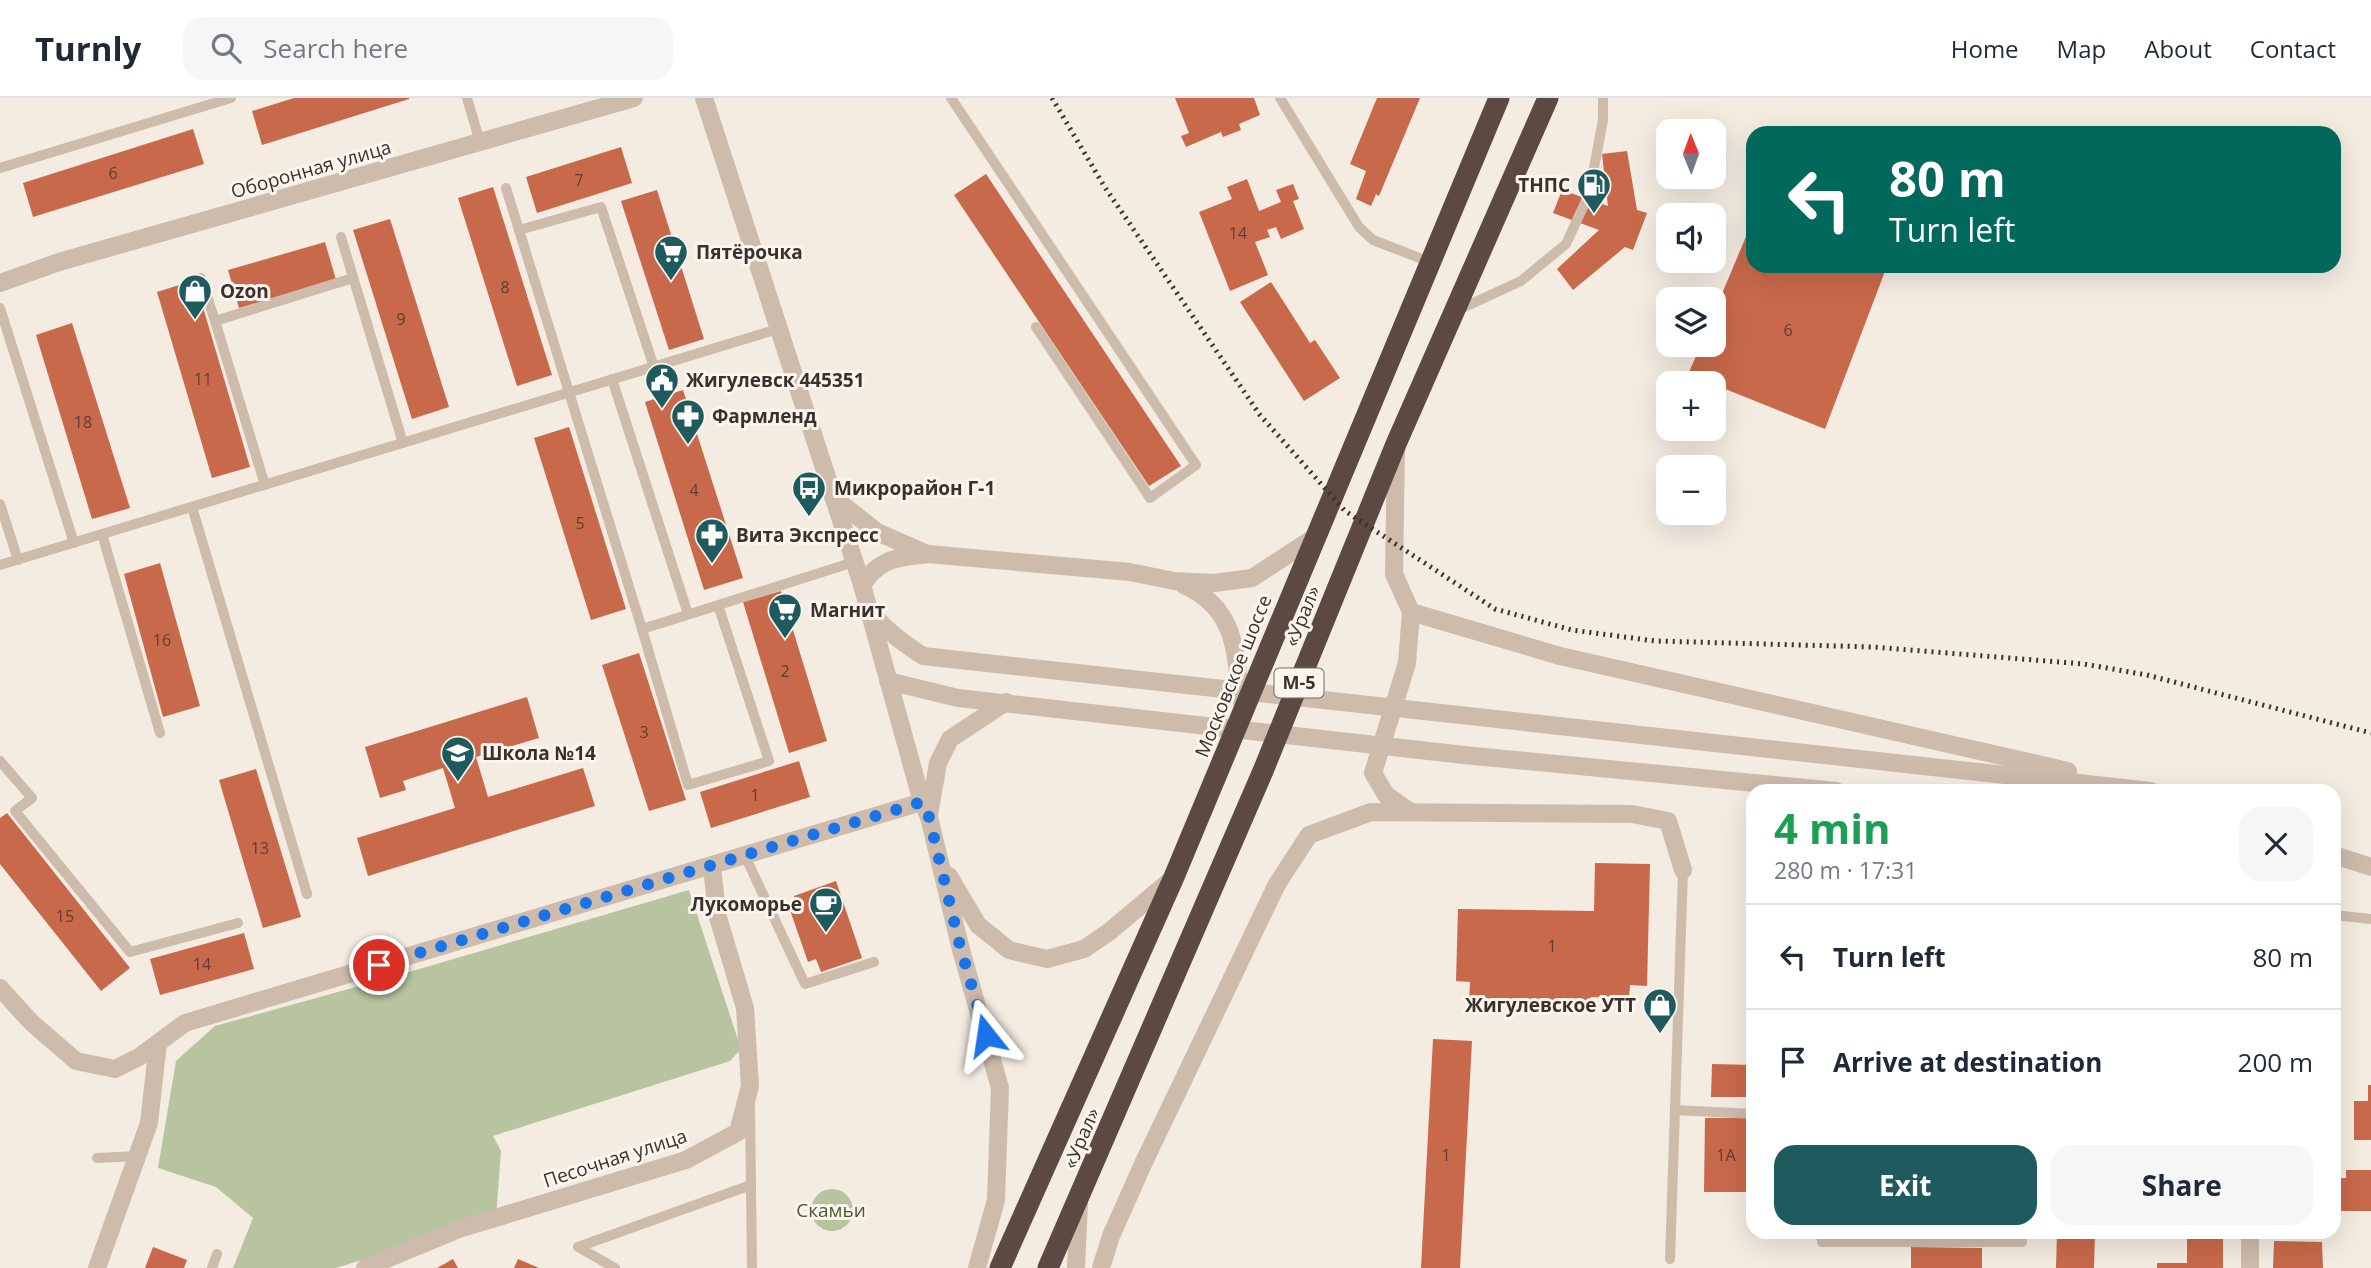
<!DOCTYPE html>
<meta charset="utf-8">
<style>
body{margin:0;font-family:"Open Sans",sans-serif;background:#f6f6f7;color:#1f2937;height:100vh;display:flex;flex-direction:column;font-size:26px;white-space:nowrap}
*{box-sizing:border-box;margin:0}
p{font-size:23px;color:#747a83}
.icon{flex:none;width:38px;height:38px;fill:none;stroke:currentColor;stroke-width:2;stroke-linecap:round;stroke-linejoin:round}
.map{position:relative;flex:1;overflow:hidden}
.details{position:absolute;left:1746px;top:686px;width:595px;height:455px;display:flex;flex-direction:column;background:#fff;border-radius:21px;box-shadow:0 7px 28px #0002}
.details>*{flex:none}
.guide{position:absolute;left:1746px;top:28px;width:595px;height:147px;border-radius:21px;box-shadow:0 7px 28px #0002;background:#00695c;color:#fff;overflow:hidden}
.needle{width:46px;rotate:359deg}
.buttons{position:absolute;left:1656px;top:21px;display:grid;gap:14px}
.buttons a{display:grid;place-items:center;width:70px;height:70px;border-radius:14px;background:#fff;box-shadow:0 7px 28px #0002;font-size:35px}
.pin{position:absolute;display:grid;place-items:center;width:60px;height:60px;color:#fff;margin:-30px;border:4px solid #fff;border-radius:50%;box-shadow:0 2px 7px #0007}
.me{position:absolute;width:77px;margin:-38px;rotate:345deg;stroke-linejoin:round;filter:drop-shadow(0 0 5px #0008)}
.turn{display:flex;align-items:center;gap:24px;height:147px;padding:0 28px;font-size:32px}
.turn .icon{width:91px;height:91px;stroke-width:2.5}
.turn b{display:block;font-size:49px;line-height:60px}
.round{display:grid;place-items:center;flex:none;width:74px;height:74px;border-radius:21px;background:#f6f6f7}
.headline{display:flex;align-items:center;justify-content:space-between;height:119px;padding:0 28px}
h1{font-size:42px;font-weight:700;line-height:52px;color:#1e9e55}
.action{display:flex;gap:14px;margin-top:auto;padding:14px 28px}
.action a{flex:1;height:80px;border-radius:21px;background:#1f5a5e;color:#fff;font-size:28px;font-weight:700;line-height:80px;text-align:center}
.action a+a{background:#f6f6f7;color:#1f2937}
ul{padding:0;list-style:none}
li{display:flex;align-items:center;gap:21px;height:105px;padding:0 28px;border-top:2px solid #e0e1e3}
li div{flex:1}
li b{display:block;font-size:26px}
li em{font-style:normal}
header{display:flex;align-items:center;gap:42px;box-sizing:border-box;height:98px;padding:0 35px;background:#fff;border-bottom:2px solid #e0e1e3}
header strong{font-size:33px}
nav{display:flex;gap:38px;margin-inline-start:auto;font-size:24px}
.search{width:490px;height:63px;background:#f6f6f7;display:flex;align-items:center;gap:18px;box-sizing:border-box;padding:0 24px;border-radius:21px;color:#747a83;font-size:26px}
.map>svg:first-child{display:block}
</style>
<header>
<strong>Turnly</strong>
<div class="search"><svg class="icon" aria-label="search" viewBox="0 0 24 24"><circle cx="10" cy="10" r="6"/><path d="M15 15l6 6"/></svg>Search here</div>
<nav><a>Home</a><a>Map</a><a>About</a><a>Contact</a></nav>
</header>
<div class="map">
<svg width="2371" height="1170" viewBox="0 0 2371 1170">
<rect width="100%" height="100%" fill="#f4ebe1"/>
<g fill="#b8c4a0">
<path d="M689 792 741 951 730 963 493 1038 501 1053 496 1120 336 1170H233L253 1120 216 1089 158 1070 176 963 215 928 392 879Z"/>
<circle cx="832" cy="1112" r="21"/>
</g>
<g fill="#c8694b">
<path d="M294 0H409V1L262 47 252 13Z"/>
<path d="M1175 0H1254L1260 17 1239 26 1241 32 1223 39 1221 34 1186 49 1181 38 1189 35Z"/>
<path d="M1377 0H1420L1379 98 1376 96 1371 108 1356 101 1366 73 1350 66Z"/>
<path d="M193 31 204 66 33 119 23 85Z"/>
<path d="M621 49 632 85 537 115 526 79Z"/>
<path d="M1627 53 1637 112 1647 115 1633 152 1625 149 1573 192 1557 171 1599 132 1553 115 1562 92 1608 108 1602 56Z"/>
<path d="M986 76 1181 368 1149 388 954 97Z"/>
<path d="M1247 81 1259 113 1281 104 1276 92 1293 86 1299 101 1293 103 1304 131 1281 141 1276 129 1267 132 1270 139 1255 144 1268 177 1230 193 1199 114 1232 101 1227 89Z"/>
<path d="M493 89 552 277 517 288 458 100Z"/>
<path d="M657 92 704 241 669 252 621 103Z"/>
<path d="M390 121 449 309 412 321 353 132Z"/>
<path d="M1753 122 1754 168H1887L1825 331 1688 276 1701 247H1713V217Z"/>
<path d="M325 144 336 182 239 210 228 172Z"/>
<path d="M195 182 250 369 212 380 157 194Z"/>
<path d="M1271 184 1310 245 1315 242 1340 280 1304 303 1240 204Z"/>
<path d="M72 225 130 410 92 421 36 237Z"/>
<path d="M683 292 743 480 704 492 645 304Z"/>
<path d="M569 329 626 511 591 522 534 340Z"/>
<path d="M160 465 200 608 163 619 124 476Z"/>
<path d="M781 493 827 643 789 655 743 504Z"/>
<path d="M639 555 686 702 649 713 602 567Z"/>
<path d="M527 599 539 640 476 659 488 699 583 670 595 708 368 778 357 740 455 710 443 670 403 683 406 692 380 700 365 649Z"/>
<path d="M799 663 810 699 711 730 700 694Z"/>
<path d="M256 671 301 819 263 830 219 682Z"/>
<path d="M7 715 130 870 101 893 0 766V720Z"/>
<path d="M1595 765 1650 766 1647 888 1630 887 1629 900 1591 899V907L1469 904 1470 884 1456 883 1458 811 1594 813Z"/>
<path d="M836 783 862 860 821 874 816 861 808 864 790 812 798 809 794 798Z"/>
<path d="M244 835 254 871 160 897 150 861Z"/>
<path d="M1433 941 1472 943 1460 1170H1421Z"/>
<path d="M1712 966 1754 967V999H1711Z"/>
<path d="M2368 987H2371V1042H2354V1003H2368Z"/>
<path d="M1705 1020H1747L1746 1094H1704Z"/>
<path d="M2346 1072H2371V1113H2338V1080H2346Z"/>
<path d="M2057 1134H2095L2094 1170H2056Z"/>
<path d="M2187 1134H2223V1170H2157V1165H2187Z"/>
<path d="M2274 1143 2322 1144 2323 1170H2273Z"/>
<path d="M153 1149 187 1162 184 1170H145Z"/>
<path d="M1911 1149 1982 1150V1170H1911Z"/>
<path d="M453 1161 458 1170H437Z"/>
<path d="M518 1161 539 1170H514Z"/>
</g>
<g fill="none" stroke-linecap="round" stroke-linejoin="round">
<g stroke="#cdbbac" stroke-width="10">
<path d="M467 0 480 44"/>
<path d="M951 0 1196 367 1150 400 1036 229"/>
<path d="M1280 0 1359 129 1373 142 1430 164"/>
<path d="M0 70 231 0"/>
<path d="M506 90 519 132"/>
<path d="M341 139 403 345"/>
<path d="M201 180 215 223"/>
<path d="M0 210 74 445"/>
<path d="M1458 212 1521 183 1566 146 1589 96 1603 22V0"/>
<path d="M612 281 688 516"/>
<path d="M265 387 215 223 353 180"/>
<path d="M0 406 18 462"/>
<path d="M192 409 307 796"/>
<path d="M102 436 160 635"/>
<path d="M0 467 778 231"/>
<path d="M718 507 769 663 688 687 642 531C713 509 784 486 854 464"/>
<path d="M642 531 519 132 601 109 654 269"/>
<path d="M0 663 32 700 15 713 130 854 238 825"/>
<path d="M745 758 805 886 874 864"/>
<path d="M2334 817 2371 821"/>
<path d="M750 1008 752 1170"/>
<path d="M1675 1012 1754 1016"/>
<path d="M97 1060 138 1058"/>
<path d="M1821 1134 1822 1144H2022L2021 1134"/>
<path d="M1670 1161 1683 772"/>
<path d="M212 1170 217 1156"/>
<path d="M615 1170 578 1149 751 1087"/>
</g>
<g stroke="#cdbbac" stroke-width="18">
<path d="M704 0 862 487 922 704 929 719 960 848 1000 990 996 1102 977 1170"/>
<path d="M0 185 59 164 634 0"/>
<path d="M1396 350 1394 476 1411 514 1560 558 2068 673"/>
<path d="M833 399 877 434 925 455"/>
<path d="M862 487C881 459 896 460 928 456L1130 474 1174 483 1214 485 1252 480 1315 439"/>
<path d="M1184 487C1235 510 1236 551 1240 601"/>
<path d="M866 508C883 530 900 543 923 558L2151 693"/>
<path d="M888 583 958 600 1464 657 1836 693"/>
<path d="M1409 713 1386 697 1373 675 1407 565 1411 514"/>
<path d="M929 717 938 665 950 641 1006 604"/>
<path d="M2334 757 2371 769"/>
<path d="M949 778 978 827 1009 852 1047 861 1084 851 1109 834 1172 781"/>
<path d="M0 890 32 925 76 963 115 971 139 959 185 925 922 704"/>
<path d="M97 1170 149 1025 158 945"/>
<path d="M365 1170 459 1131 686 1062 738 1034 750 988 745 910 717 816 712 768"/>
<path d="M1076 1170 1079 1104"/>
<path d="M1101 1170 1111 1138 1143 1066 1277 786 1309 737 1371 714 1632 716 1668 723 1683 772"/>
<path d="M2250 1170V1134"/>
</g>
<g stroke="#5c4a42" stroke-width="21">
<path d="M1000 1170 1174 779 1499 0"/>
<path d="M1048 1170 1263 673 1396 346 1548 0"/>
</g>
<path stroke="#3b302b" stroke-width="5" stroke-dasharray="2 5" stroke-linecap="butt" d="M1052 0 1104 88 1260 317 1345 413 1495 511 1572 532 1655 543 1873 549 2084 566 2147 577 2371 635"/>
</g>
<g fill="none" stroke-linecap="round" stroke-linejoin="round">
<path stroke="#1a73e8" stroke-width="12" stroke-dasharray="0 21.6" d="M379 867 922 704 929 719 960 848 986 937"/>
</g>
<defs>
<g id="fuel-pin" transform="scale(1.75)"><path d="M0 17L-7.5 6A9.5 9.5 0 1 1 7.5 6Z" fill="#1f5a5e" stroke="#fbf5ee"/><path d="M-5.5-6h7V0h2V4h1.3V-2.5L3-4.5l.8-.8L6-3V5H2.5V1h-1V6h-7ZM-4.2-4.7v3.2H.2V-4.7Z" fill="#fff"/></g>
<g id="supermarket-pin" transform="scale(1.75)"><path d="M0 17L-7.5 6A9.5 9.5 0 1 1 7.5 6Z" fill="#1f5a5e" stroke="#fbf5ee"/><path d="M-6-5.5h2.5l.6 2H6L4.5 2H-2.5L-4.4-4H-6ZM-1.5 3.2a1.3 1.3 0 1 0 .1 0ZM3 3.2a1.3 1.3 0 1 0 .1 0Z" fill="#fff"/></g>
<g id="shop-pin" transform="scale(1.75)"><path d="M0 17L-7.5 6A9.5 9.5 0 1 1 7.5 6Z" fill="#1f5a5e" stroke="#fbf5ee"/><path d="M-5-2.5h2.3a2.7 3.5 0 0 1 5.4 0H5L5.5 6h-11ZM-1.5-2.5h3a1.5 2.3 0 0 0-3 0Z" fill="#fff"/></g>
<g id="civic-pin" transform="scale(1.75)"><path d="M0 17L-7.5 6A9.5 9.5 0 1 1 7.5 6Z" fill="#1f5a5e" stroke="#fbf5ee"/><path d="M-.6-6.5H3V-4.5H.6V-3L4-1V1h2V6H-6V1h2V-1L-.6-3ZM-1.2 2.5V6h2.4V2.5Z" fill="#fff"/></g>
<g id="pharmacy-pin" transform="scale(1.75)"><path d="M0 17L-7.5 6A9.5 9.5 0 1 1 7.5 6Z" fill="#1f5a5e" stroke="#fbf5ee"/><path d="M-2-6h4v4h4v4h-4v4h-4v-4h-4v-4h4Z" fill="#fff"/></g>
<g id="bus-pin" transform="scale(1.75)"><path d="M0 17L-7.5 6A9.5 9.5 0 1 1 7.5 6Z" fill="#1f5a5e" stroke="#fbf5ee"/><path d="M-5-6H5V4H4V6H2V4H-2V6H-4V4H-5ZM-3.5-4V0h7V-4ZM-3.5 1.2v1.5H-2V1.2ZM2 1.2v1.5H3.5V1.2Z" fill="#fff"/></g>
<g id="school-pin" transform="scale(1.75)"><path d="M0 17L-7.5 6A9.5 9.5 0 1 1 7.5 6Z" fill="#1f5a5e" stroke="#fbf5ee"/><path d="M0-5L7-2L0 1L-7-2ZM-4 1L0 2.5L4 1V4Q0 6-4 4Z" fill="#fff"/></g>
<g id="cafe-pin" transform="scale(1.75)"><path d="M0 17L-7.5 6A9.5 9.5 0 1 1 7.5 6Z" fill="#1f5a5e" stroke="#fbf5ee"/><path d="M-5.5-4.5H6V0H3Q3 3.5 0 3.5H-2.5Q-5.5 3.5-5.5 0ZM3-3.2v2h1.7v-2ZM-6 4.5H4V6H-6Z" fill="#fff"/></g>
</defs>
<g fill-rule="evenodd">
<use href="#fuel-pin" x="1594" y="87"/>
<use href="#supermarket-pin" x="671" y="154"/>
<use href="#shop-pin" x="195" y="193"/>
<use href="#civic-pin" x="662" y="282"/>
<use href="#pharmacy-pin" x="688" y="318"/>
<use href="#bus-pin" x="809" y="390"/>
<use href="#pharmacy-pin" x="712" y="437"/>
<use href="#supermarket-pin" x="785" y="512"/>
<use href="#school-pin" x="458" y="655"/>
<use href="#cafe-pin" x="826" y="806"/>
<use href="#shop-pin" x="1660" y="907"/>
</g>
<g text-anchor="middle" stroke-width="6" stroke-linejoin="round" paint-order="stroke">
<g font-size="16" fill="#5e3e33">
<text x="113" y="81">6</text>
<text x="579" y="88">7</text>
<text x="1238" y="141">14</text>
<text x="505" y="195">8</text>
<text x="401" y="227">9</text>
<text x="1788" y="238">6</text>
<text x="203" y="287">11</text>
<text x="83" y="330">18</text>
<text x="694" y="398">4</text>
<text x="580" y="431">5</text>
<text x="162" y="548">16</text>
<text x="785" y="579">2</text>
<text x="644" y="640">3</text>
<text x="755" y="703">1</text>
<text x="260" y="756">13</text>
<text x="65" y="824">15</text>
<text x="1552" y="854">1</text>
<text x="202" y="872">14</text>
<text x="1446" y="1063">1</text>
<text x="1726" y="1063">1А</text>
</g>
<rect fill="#fbf5ee" stroke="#756b66" stroke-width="2" x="1274.5" y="570.5" width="49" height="29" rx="5"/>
<g font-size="18" font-weight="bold" fill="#3b302b">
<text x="1299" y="591">М-5</text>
</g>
<g font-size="19" fill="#3b302b" stroke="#fbf5ee">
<text transform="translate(311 71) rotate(-16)" y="7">Оборонная улица</text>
<text transform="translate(1302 518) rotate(-68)" y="7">«Урал»</text>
<text transform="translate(1233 578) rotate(-68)" y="7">Московское шоссе</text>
<text transform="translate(1081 1040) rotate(-67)" y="7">«Урал»</text>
<text transform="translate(615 1060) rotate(-18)" y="7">Песочная улица</text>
</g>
<g font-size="19" font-weight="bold" fill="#3b302b" stroke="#fbf5ee" text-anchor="start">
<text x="1570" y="94" text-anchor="end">ТНПС</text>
<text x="696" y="161">Пятёрочка</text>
<text x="220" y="200">Ozon</text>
<text x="686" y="289">Жигулевск 445351</text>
<text x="712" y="325">Фармленд</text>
<text x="834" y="397">Микрорайон Г-1</text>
<text x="736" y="444">Вита Экспресс</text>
<text x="810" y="519">Магнит</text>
<text x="482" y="662">Школа №14</text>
<text x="802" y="813" text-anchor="end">Лукоморье</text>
<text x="1636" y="914" text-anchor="end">Жигулевское УТТ</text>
</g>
<g font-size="19" fill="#4a5a2e" stroke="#fbf5ee">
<text x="831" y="1119">Скамьи</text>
</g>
</g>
</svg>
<div class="buttons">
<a><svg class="needle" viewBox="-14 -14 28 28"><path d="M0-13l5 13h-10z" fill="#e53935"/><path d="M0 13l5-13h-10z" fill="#747a83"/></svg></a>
<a><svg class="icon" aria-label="sound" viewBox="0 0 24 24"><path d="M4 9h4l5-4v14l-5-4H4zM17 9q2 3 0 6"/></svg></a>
<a><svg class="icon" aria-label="layers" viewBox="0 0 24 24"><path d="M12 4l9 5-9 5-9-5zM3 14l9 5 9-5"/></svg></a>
<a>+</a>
<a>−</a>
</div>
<div class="pin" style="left:379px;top:867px;background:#d93025"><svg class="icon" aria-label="arrive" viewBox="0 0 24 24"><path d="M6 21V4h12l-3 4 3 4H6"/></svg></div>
<svg class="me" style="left:986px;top:937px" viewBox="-20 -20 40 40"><path d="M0-17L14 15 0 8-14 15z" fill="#1a73e8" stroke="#fff" stroke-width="4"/></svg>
<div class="guide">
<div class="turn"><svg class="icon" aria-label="left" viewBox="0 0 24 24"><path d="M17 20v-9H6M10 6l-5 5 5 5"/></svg><div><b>80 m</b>Turn left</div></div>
</div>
<section class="details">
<div class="headline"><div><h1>4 min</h1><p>280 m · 17:31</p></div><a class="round"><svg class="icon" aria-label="close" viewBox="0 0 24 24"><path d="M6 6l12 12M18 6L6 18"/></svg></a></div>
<ul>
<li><svg class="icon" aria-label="left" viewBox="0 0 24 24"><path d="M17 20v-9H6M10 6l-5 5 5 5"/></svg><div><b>Turn left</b></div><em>80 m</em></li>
<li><svg class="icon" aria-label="arrive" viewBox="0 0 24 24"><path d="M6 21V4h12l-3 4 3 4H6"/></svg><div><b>Arrive at destination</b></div><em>200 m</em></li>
</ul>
<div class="action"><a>Exit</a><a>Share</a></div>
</section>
</div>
